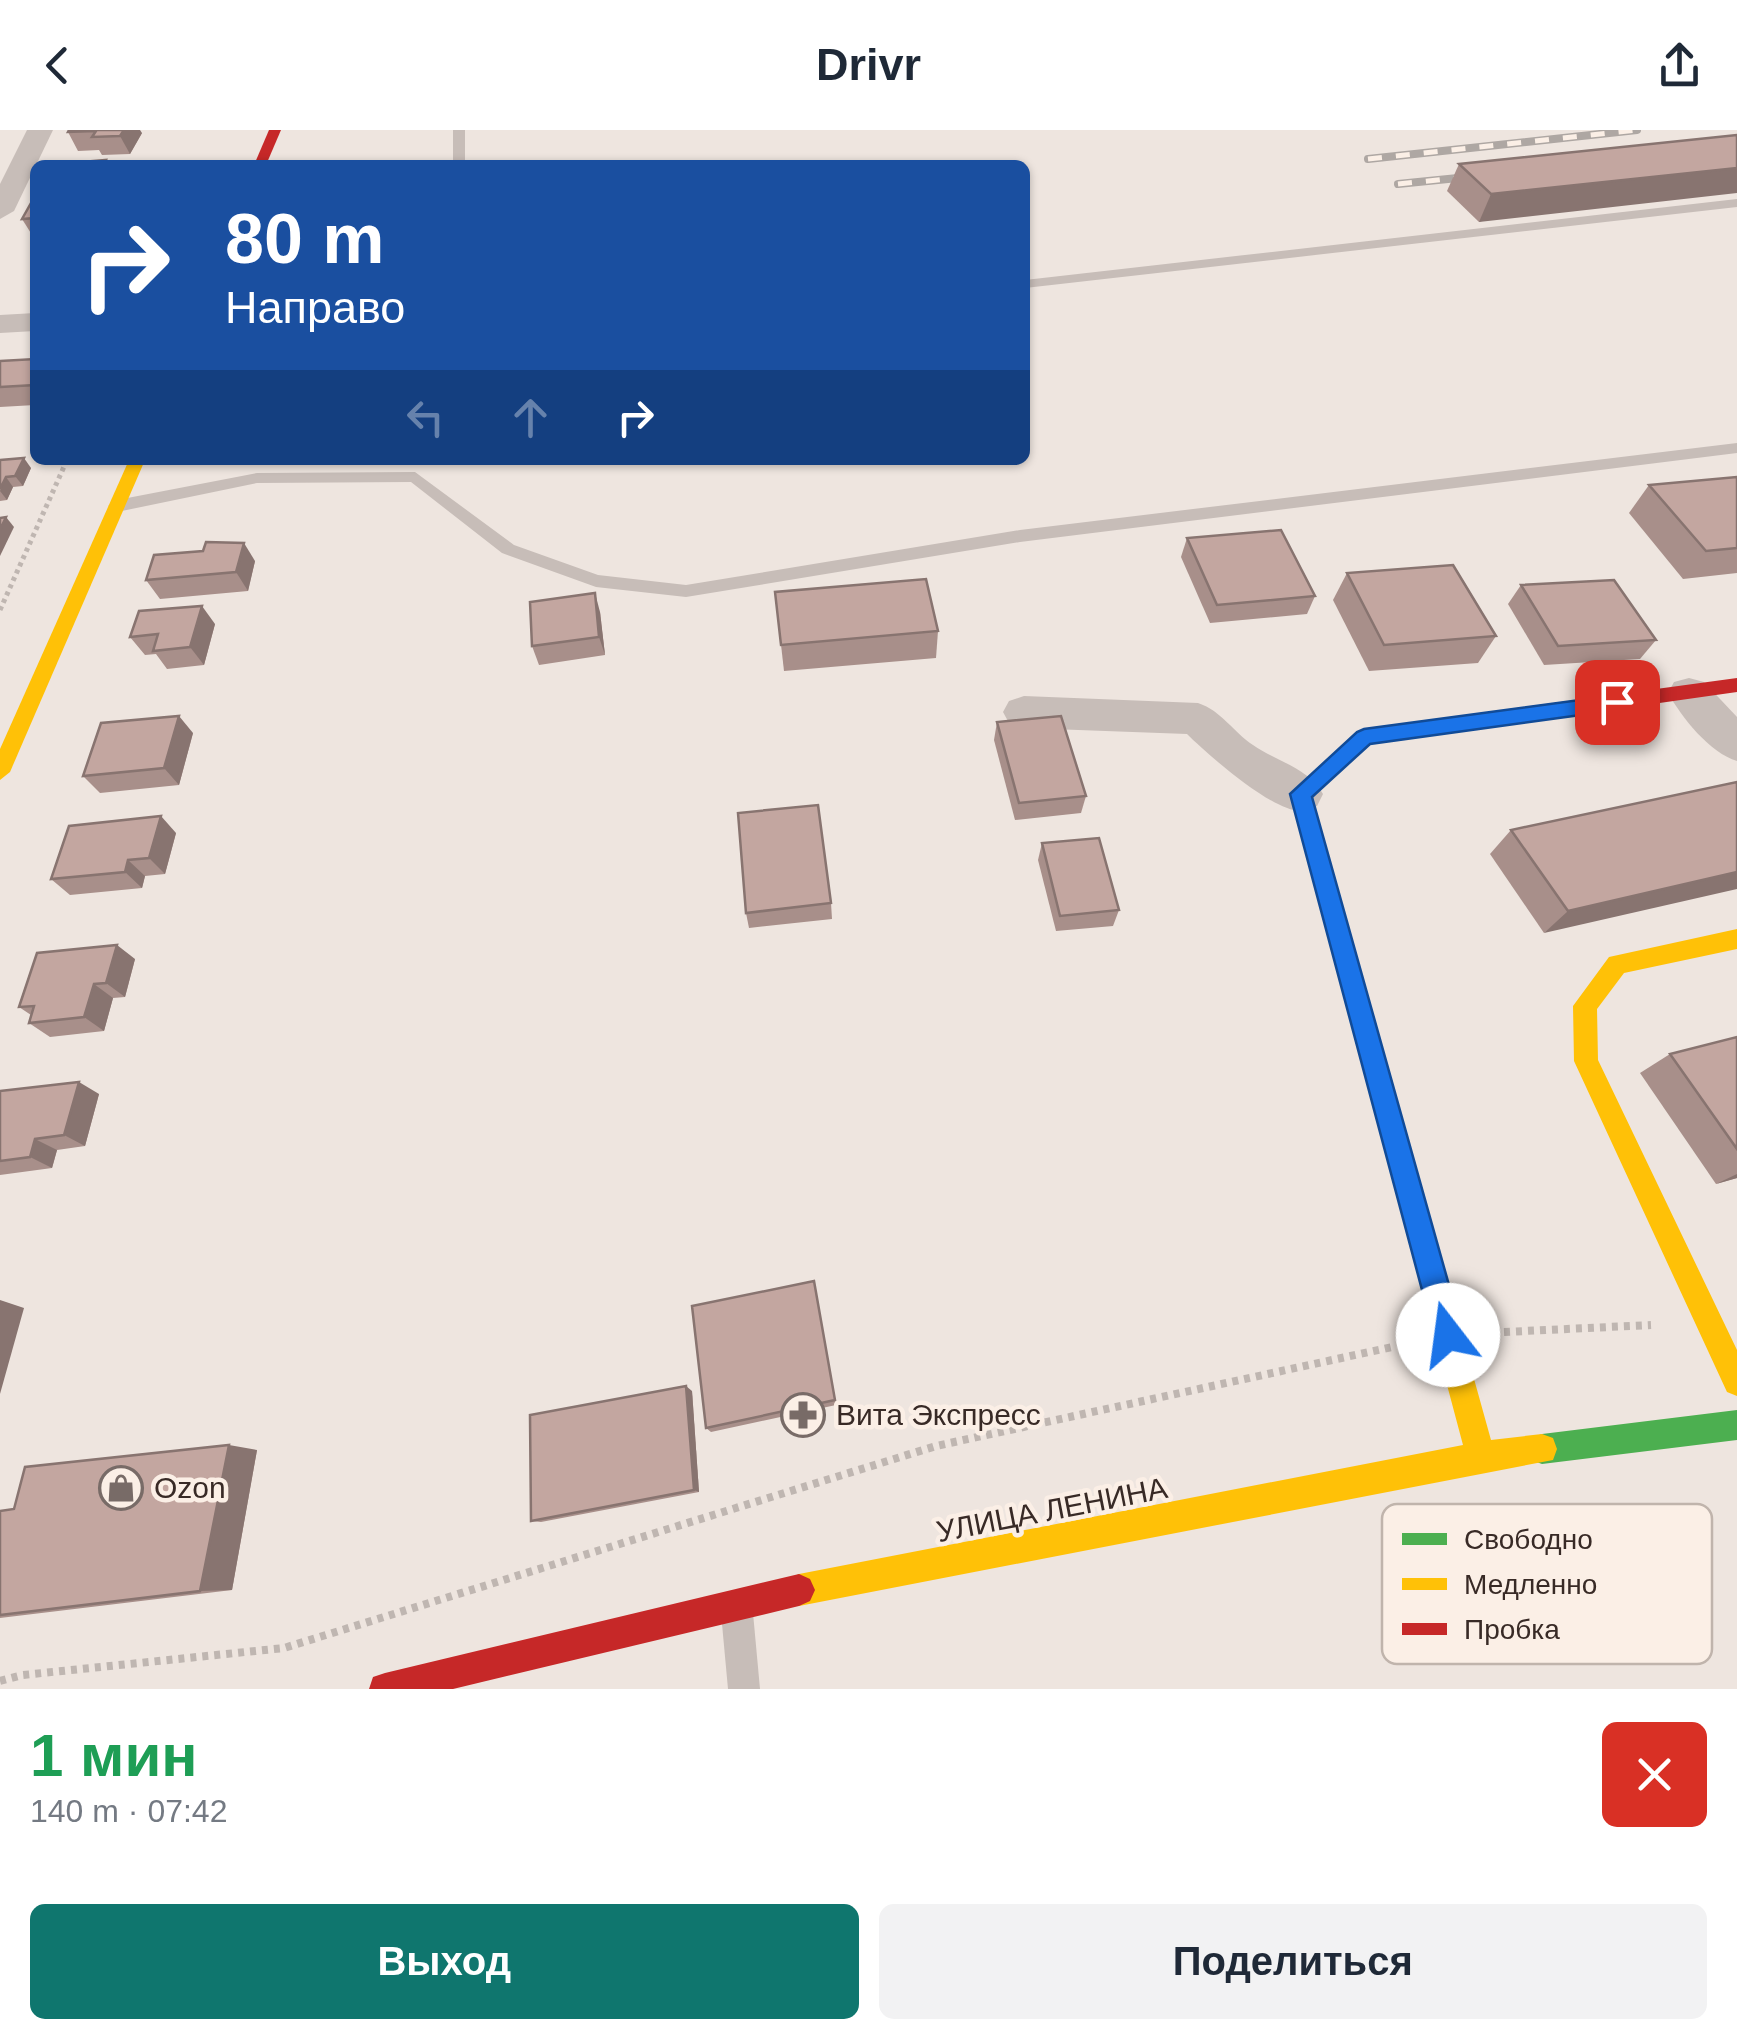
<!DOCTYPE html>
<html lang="ru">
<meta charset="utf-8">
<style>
body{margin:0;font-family:Arial,sans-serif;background:#f2f2f3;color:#1f2937;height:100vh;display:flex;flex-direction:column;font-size:38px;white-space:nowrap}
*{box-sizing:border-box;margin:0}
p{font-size:32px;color:#747a83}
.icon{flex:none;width:55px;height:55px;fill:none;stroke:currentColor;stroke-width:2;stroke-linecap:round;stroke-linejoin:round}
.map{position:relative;height:1559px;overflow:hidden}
.sheet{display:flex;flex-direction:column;background:#fff;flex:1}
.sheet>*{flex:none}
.hud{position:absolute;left:30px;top:30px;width:1000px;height:305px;border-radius:15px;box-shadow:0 2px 8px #0004;background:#1a4fa0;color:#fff;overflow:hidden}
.pin{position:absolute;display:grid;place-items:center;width:85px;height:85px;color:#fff;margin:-42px;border-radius:20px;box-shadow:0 5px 15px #0006}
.me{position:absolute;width:110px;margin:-55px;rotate:345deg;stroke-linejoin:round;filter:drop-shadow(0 0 8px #0008)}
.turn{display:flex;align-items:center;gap:35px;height:210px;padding:0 30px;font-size:45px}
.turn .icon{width:130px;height:130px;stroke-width:2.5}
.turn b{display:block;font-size:70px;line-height:85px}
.lanes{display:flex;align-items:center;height:95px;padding:0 30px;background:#0003;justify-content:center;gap:50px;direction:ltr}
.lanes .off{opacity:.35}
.round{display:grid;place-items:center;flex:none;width:105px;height:105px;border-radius:15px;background:#f2f2f3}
.summary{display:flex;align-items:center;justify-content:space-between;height:170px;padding:0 30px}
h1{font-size:60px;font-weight:700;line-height:75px;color:#1e9e55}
.primary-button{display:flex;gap:20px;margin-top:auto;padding:20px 30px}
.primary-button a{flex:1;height:115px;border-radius:15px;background:#0f766e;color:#fff;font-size:40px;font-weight:700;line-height:115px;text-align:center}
.primary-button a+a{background:#f2f2f3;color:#1f2937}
header{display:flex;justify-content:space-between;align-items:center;height:130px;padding:0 30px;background:#fff;font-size:45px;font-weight:700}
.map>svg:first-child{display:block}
</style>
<header><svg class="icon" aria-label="back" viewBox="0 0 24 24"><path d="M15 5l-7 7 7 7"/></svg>Drivr<svg class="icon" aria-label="share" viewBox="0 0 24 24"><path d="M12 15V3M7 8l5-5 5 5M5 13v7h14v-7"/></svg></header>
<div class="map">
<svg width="1737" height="1559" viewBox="0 0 1737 1559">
<rect width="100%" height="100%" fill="#eee5df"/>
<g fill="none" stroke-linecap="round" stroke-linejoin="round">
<path stroke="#bfb6b1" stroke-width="5" stroke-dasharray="4 4" stroke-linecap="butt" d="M0 480 67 330"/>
<g stroke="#bfb6b1" stroke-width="8" stroke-dasharray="6 6" stroke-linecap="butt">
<path d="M1504 1202 1651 1195"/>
<path d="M0 1551 23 1545 284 1518 936 1316 1392 1217"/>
</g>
<g fill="#c7bdb8" fill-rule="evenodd">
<rect x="453" y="0" width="12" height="35"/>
<path d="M1737 69V77L1025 158V150Z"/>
<path d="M1737 313V323L1020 412 686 467 596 457 502 423 411 352 257 353 117 382 108 376 117 370 257 343 415 342 514 415 598 445 686 455 1020 400Z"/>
<path d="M737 1467 748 1472 753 1483 760 1559H728L721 1483 726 1472Z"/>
</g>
<g fill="#c7bdb8" fill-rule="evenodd">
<path d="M27 0H53L14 81 0 89V54Z"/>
<path d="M35 183V201L0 203V185Z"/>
<path d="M1689 548 1704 552 1737 587V631C1710 623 1682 588 1668 563L1674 552Z"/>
<path d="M1024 566 1198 573C1222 581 1233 602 1253 615 1276 631 1310 639 1323 664L1317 676C1311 678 1307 681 1301 681 1273 682 1207 624 1187 604L1024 598 1009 593 1003 582 1009 571Z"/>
</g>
<path fill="#4caf50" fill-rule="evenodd" d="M1737 1280V1310L1542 1334 1531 1330 1527 1319 1531 1308 1542 1304Z"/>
<g fill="#ffc107" fill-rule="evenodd">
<path d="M129 330H145L10 642 0 650V619Z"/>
<path d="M1737 799V819L1624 843 1597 879 1598 930 1737 1220V1266L1727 1262 1574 931 1573 876 1609 827Z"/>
<path d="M1355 853 1363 857 1367 864 1491 1310 1542 1304 1553 1308 1557 1319 1553 1330 799 1476 788 1471 783 1460 788 1449 799 1444 1463 1315 1343 864 1347 857Z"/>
</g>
<g fill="#c62828" fill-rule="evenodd">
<path d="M269 0H281L266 35H254Z"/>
<path d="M1737 548V562L1370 614 1312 666 1367 864 1363 871 1355 875 1347 871 1291 664 1357 602 1364 599Z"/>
<path d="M799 1444 810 1449 815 1460 810 1471 799 1476 453 1559H369L373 1547 385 1543Z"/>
</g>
<g stroke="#aea7a3" stroke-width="8">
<g id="rail">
<path d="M1368 29 1637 0"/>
<path d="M1398 54 1478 46"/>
</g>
</g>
<use href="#rail" stroke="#fbefe6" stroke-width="5" stroke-dasharray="14" stroke-linecap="butt"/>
</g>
<g fill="#a88f8a">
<path d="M69 0 142 3 130 24 102 25 99 20 78 21 68 2Z"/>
<path d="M1737 5 1479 92 1447 61 1459 34Z"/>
<path d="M35 66V108H34L22 89Z"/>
<path d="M35 229V275L0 277V231Z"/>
<path d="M0 330 31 338 23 356 13 357 7 370 0 371Z"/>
<path d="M1737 347V443L1683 449 1629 383 1649 355Z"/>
<path d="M1187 408 1315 466 1307 484 1210 493 1181 427Z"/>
<path d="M255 431 248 461 160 469 146 450Z"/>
<path d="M1347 443 1496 506 1478 533 1369 541 1333 470Z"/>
<path d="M1521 455 1656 510 1640 529 1544 535 1508 474Z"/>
<path d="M775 462 938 501 936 528 784 541Z"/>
<path d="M600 482 605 525 539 535 532 516Z"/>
<path d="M215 494 204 535 167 539 156 524 145 525 130 507Z"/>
<path d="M997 592 1086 666 1081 683 1015 690 994 610Z"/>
<path d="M193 603 179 655 100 663 83 646Z"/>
<path d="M1737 652 1544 803 1490 724 1511 700Z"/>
<path d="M176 703 165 744 145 746 142 758 70 765 51 749Z"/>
<path d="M1042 713 1119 780 1113 796 1056 801 1038 730Z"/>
<path d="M831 773 832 789 749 798 746 783Z"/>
<path d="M135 829 125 867 113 868 104 901 50 907 29 893 31 885 19 877Z"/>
<path d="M1737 907V1048L1716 1054 1640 943 1670 924Z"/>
<path d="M0 961 99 964 85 1016 57 1020 52 1038 0 1045Z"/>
<path d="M814 1151 836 1275 711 1302 706 1298Z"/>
<path d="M692 1261 699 1362 541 1392 531 1391Z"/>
<path d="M257 1320 232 1460 0 1488V1381L14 1379Z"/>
</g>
<g fill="#887470">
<path d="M124 0H140L142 3 130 24 120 6Z"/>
<path d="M1737 38V63L1479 92 1491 64Z"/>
<path d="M24 328 31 338 23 356 15 346Z"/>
<path d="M6 347 13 357 7 370 0 361Z"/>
<path d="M6 387 14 397 0 426V400Z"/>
<path d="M244 413 255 431 248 461 236 442Z"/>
<path d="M595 463 600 482 605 525 599 507Z"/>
<path d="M202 476 215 494 204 535 190 517Z"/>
<path d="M179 586 193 603 179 655 164 638Z"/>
<path d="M161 686 176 703 165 744 149 728Z"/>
<path d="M128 730 145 746 142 758 125 742Z"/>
<path d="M1737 742V759L1544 803 1568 781Z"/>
<path d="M117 815 135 829 125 867 106 853Z"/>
<path d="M94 854 113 868 104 901 84 887Z"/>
<path d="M79 952 99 964 85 1016 64 1005Z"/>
<path d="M35 1009 57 1020 52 1038 30 1027Z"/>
<path d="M1737 1044V1048L1716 1054Z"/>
<path d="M0 1170 24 1178 0 1264Z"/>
<path d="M686 1256 692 1261 699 1362 694 1360Z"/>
<path d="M229 1315 257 1320 232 1460 200 1461Z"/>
</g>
<g fill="#c3a6a0" stroke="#887470" stroke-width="2.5">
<path d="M69 0H124L120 6 92 7 96 1 68 2Z"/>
<path d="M1737 5V38L1491 64 1459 34Z"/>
<path d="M106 30 104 35H70L71 33Z"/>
<path d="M35 66V88L22 89Z"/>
<path d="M35 229V255L0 257V231Z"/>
<path d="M24 328 15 346 6 347 0 359V330Z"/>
<path d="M1737 347V418L1706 421 1649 355Z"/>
<path d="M6 387 0 400V388Z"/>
<path d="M1281 400 1315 466 1217 475 1187 408Z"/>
<path d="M206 412 244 413 236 442 146 450 154 425 203 421Z"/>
<path d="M1453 435 1496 506 1384 515 1347 443Z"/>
<path d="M926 449 938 501 781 515 775 462Z"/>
<path d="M1614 450 1656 510 1558 516 1521 455Z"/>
<path d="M595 463 599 507 532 516 530 472Z"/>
<path d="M202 476 190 517 153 521 158 504 130 507 139 481Z"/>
<path d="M179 586 164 638 83 646 101 593Z"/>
<path d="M1061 586 1086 666 1019 673 997 592Z"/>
<path d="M1737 652V742L1568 781 1511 700Z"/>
<path d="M818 675 831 773 746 783 738 683Z"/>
<path d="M161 686 149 728 128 730 125 742 51 749 69 696Z"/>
<path d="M1099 708 1119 780 1060 786 1042 713Z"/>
<path d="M117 815 106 853 94 854 84 887 29 893 34 876 19 877 37 823Z"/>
<path d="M1737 907V1019L1670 924Z"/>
<path d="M79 952 64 1005 35 1009 30 1027 0 1031V961Z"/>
<path d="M814 1151 835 1270 706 1298 692 1176Z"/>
<path d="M686 1256 694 1360 531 1391 530 1285Z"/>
<path d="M229 1315 200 1461 0 1485V1381L14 1379 25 1337Z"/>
</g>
<path fill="#1a73e8" stroke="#114b97" stroke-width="2.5" d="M1617 565 1627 572 1617 580 1370 614 1312 667 1463 1205 1458 1215 1448 1219 1438 1215 1434 1205 1290 664 1357 602 1364 599Z"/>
<defs>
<g id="pharmacy-ring" transform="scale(2.25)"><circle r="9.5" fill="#fbefe6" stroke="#786b67" stroke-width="1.5"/><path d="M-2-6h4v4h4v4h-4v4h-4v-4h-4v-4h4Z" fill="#786b67"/></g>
<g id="shop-ring" transform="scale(2.25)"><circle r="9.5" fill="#fbefe6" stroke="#786b67" stroke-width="1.5"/><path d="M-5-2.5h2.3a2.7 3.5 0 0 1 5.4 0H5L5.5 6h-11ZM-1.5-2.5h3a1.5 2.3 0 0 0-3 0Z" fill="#786b67"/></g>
</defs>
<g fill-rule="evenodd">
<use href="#pharmacy-ring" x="803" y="1285"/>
<use href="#shop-ring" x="121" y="1358"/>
</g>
<g text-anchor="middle" stroke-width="9" stroke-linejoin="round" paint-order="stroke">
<g font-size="30" fill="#382a26" stroke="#fbefe6" text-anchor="start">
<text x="836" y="1295">Вита Экспресс</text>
<text x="154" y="1368">Ozon</text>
</g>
<g font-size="30" fill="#382a26" stroke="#fbefe6">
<text transform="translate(1052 1380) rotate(-11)" y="10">УЛИЦА ЛЕНИНА</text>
</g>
</g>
<rect x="1382" y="1374" width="330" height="160" rx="15" fill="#fbefe6" stroke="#c0b4ac" stroke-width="2.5"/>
<rect x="1402" y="1403" width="45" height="12" fill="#4caf50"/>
<rect x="1402" y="1448" width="45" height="12" fill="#ffc107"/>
<rect x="1402" y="1493" width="45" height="12" fill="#c62828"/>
<g font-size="28" fill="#382a26">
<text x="1464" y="1419">Свободно</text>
<text x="1464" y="1464">Медленно</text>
<text x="1464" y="1509">Пробка</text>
</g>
</svg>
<div class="pin" style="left:1617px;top:572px;background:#d93025"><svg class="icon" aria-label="arrive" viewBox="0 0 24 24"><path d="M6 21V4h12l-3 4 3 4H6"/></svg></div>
<svg class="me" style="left:1448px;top:1205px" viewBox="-20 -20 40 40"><circle r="19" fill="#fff"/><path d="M0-13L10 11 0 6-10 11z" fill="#1a73e8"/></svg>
<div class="hud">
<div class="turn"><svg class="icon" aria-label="right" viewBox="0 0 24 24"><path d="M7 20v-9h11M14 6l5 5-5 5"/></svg><div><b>80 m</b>Направо</div></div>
<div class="lanes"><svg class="icon off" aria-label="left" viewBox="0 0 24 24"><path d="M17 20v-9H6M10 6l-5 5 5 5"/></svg><svg class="icon off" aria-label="ahead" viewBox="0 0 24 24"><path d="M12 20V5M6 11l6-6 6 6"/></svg><svg class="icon" aria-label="right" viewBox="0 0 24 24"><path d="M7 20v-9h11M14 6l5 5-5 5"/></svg></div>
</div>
</div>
<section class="sheet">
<div class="summary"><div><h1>1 мин</h1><p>140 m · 07:42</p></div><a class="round" style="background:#d93025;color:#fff"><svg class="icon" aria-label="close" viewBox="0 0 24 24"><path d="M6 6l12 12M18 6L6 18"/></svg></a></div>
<div class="primary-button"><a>Выход</a><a>Поделиться</a></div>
</section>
